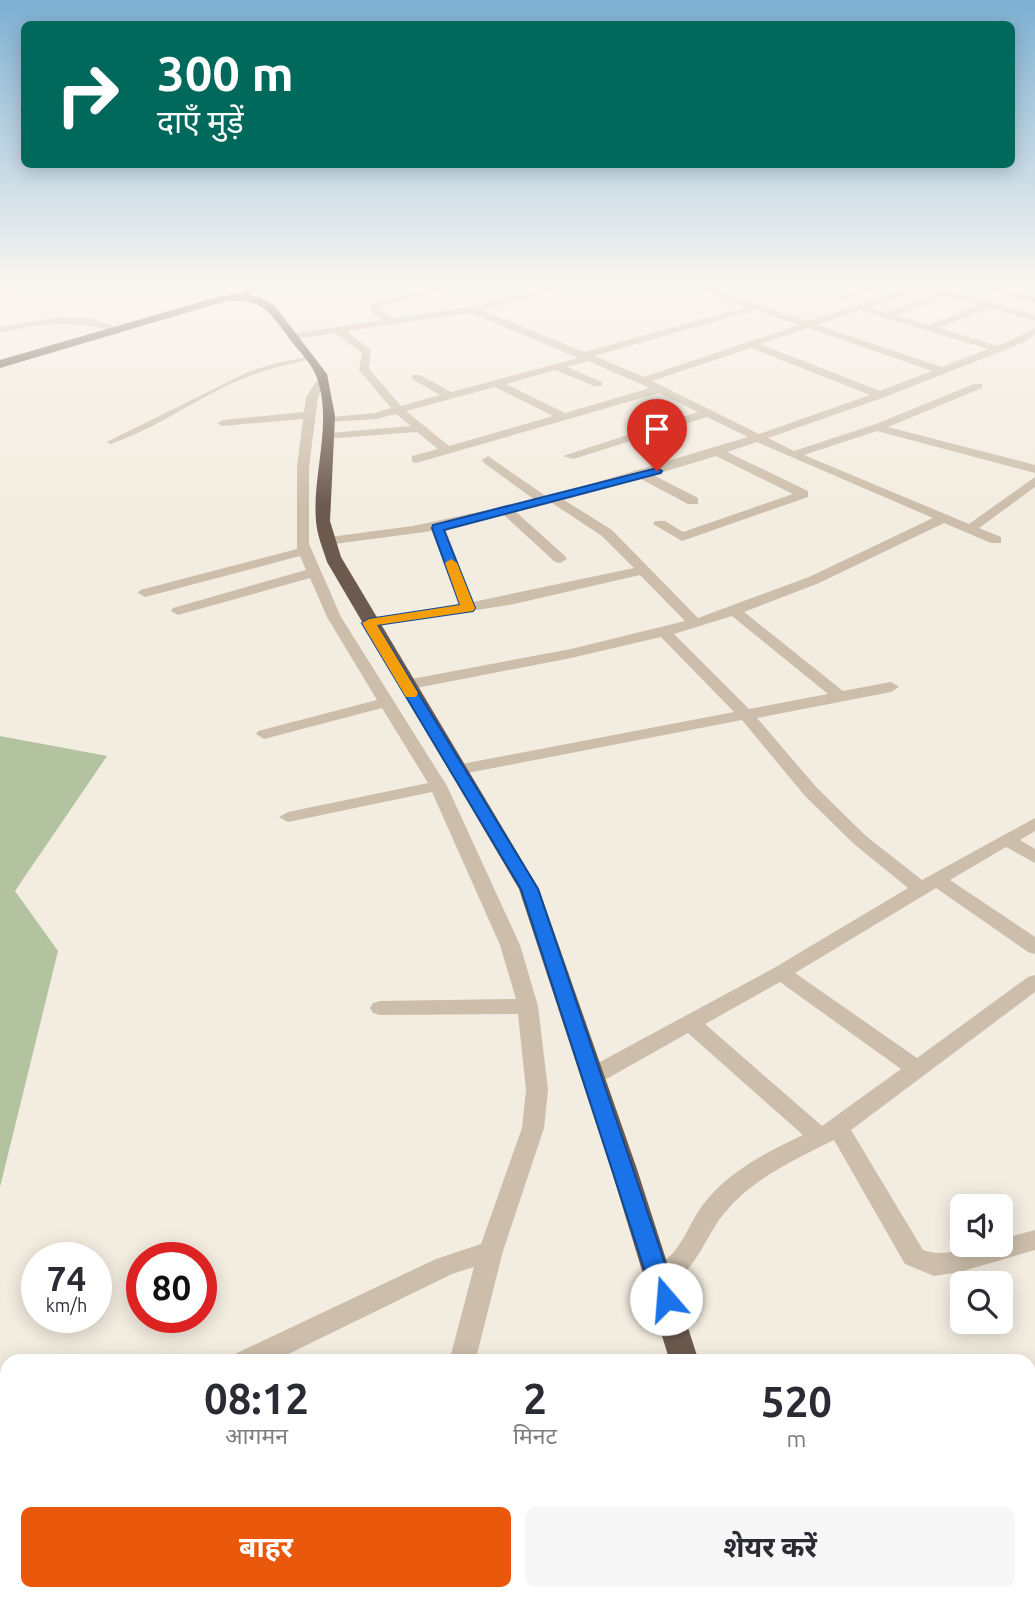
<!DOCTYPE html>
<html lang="hi">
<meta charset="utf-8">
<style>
body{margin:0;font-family:Ubuntu,"Noto Sans Devanagari",sans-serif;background:#f7f7f7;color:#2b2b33;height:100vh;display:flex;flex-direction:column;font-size:26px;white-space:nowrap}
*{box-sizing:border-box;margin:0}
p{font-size:23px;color:#7c7c81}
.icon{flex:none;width:38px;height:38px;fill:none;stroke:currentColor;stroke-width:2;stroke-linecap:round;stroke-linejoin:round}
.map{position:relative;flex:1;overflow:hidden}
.side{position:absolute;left:0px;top:1354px;width:1036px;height:247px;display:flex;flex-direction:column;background:#fff;border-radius:21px 21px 0 0;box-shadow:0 4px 18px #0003}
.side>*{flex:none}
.hud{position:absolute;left:21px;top:21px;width:994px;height:147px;border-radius:10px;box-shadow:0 4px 18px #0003;background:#00695c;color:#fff;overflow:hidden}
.controls{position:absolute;left:950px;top:1194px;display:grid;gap:14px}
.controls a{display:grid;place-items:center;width:63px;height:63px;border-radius:10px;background:#fff;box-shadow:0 4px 18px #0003;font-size:35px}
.speed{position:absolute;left:21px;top:1242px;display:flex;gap:14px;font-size:35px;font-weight:700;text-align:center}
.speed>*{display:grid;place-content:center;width:91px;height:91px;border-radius:50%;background:#fff;box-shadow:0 4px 18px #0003;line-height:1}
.speed small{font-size:18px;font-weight:400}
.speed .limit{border:10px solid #d22;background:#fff;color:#111}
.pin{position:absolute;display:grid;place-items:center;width:60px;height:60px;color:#fff;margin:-72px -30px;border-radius:50% 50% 50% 0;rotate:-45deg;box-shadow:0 0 7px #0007}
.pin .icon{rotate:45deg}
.me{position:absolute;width:77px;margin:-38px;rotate:342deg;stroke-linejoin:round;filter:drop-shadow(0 0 5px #0008)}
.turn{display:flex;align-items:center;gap:24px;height:147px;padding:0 21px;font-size:32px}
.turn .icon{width:91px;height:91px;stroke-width:2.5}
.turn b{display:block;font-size:49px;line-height:60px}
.eta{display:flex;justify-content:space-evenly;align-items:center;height:119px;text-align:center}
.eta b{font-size:42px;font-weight:700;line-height:49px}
.action{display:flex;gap:14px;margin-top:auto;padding:14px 21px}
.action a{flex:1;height:80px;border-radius:10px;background:#ea580c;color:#fff;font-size:28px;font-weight:700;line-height:80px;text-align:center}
.action a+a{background:#f7f7f7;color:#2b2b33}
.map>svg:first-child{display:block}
</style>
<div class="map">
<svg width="1035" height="1601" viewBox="0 0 1035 1601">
<rect width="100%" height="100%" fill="#f3ece0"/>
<path fill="#b3c39f" d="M0 736 107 756 15 891 58 951 0 1187Z"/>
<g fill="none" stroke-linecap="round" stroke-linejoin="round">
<g fill="#ccbeab" fill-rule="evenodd">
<path d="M29 282H37L0 294V290Z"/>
<path d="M310 356 312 357V359C283 365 256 372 228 385 189 404 152 430 110 444L107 442 248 372 273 364Z"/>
</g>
<g fill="#ccbeab" fill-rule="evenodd">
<path d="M459 282H475L379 307 380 310 396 318 472 307 571 282H586L482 310 584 352 747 307 679 282H692L808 321 911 286 906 282H916L1035 315V321L989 308 939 328 998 346 1035 328V335L1020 344 885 397 768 438 794 451 876 424 974 384H982V388L888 427 1035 465V473L877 431 804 455 969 524 1035 477V487L979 528 1001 537V543H991L944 523 819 583 744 612 843 691 891 682 899 687 891 692 757 718 817 788 866 836 922 880 1035 818V831L1020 840 1035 849V863L1006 847 950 880 1035 937V954L1028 952 936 888 795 973 917 1058 1028 977 1035 975V992L851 1130 923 1250C947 1259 975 1244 1001 1244V1239L1035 1230V1250L960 1272 934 1276 905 1264 834 1140C792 1161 747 1181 719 1220 704 1241 682 1298 650 1287L646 1279C652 1267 664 1263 673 1253 685 1239 691 1221 702 1206 727 1172 765 1153 803 1135L688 1033 601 1082 593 1084 585 1082 582 1076 585 1070 774 968 908 888 854 844 805 796 742 720 457 775 451 774 448 770 451 766 457 765 734 712 661 637 571 658 406 690 400 688 398 685 406 680 571 649 685 621 640 575 514 604 369 627 364 626 362 623 364 620 459 604 432 531 327 545 322 544V538L413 526 535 500 484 463 482 460 488 456 547 497 748 437 707 417 573 459 563 456 698 412 659 393 416 463 412 462V456L438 449 417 432 325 439V435L329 433 411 426 396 414 376 419 327 422 325 420 331 417 375 413 391 408 359 370 362 353 335 333 294 339 289 336 290 334 384 320 372 313 371 303ZM921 289 936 293 886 312 870 307ZM946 296 979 305 929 325 896 315ZM756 310 798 325 644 377 594 356ZM860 310 988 349 942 367 817 325ZM471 313 578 358 451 392 420 375H412V379L440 395 401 406 369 369 371 350 346 331ZM808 328 932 371 880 391 760 344ZM751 348 870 395 759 434 652 381ZM588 361 650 388 565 413 506 384 555 370 594 386H602V382L567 367ZM495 387 553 416 449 446 406 411ZM757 442 933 518 809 577 698 618 612 530 564 500 641 479 688 504H698V498L653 475 716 456 793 494 683 532 665 521H655L653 524 682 541 808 497V491L727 452ZM552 503 602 536 634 568 473 602 445 528 504 515 555 562 560 563 567 559 565 556 516 512ZM732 616 828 694 749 709 674 634ZM780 982 901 1069 822 1126 705 1024Z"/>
<path d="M800 282H814L796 289 791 286Z"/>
<path d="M881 282H895L841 301 833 299Z"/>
<path d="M962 282H977L1035 297V303Z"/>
<path d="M60 317 90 318 124 330 119 333C75 320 45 322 0 333V327Z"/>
<path d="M323 376 328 379 318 397 309 467V544L341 617 447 786 520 945 538 1006 548 1090 544 1128 503 1251 475 1362H449L474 1267 452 1274 272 1362H231L235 1354 436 1259 481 1244 522 1128 526 1090 518 1014 380 1015 373 1013 370 1008 373 1003 380 1001 516 999 500 945 432 792 288 822 279 817 288 812 428 783 382 708 264 739 256 734 258 731 377 700 327 617 310 578 178 615 171 611 173 608 306 570 300 556 145 597 138 593 140 590 297 549V467L303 419 223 426 217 423 223 420 304 412 306 397 319 377Z"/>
<path d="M7 1413V1439L0 1440V1414Z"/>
<path d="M438 1594H468L470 1601H440Z"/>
</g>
<path fill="#7c695b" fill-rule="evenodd" d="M257 282H268L246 298H240V294Z"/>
<g fill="#6c5a4e" fill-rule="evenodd">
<path d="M238 294 260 297 274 305 327 374 335 416 330 521 341 557 539 889 637 1169 699 1362H670L611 1169 519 889 327 562C323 549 317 535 316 521 312 474 333 424 317 378 311 361 296 349 286 334 267 308 260 299 226 301L0 368V360L221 296Z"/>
<path d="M743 1594H776L778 1601H744Z"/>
</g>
</g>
<linearGradient id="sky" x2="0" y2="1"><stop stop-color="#7db0d2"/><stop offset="0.56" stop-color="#faf6f1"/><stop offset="1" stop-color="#faf6f1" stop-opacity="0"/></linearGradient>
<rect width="1035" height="506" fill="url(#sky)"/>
<path fill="#1a73e8" stroke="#114b97" stroke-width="2" d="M657 468 662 471 661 473 444 530 475 608 473 611 377 625 538 889 677 1299 674 1306 666 1309 658 1306 654 1299 521 889 362 623 369 619 460 605 432 528 433 525Z"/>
<path fill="#f59e0b" d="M451 559 457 563 475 608 473 611 377 625 418 693 416 697H406L362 623 369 619 460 605 445 563Z"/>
</svg>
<div class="controls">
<a><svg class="icon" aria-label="sound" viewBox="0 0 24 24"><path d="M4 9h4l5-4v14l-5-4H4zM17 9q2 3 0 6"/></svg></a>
<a><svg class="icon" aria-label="search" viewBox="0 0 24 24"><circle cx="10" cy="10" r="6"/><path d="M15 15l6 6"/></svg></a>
</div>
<div class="speed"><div>74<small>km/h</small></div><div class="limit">80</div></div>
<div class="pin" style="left:657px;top:471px;background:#d93025"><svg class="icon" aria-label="arrive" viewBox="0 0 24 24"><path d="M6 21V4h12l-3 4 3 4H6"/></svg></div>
<svg class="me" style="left:666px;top:1299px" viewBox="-20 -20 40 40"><circle r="19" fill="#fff"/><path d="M0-13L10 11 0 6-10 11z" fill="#1a73e8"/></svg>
<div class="hud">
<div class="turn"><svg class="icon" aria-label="right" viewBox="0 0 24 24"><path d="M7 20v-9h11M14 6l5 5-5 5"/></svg><div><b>300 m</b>दाएँ मुड़ें</div></div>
</div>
<section class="side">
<div class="eta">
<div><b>08:12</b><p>आगमन</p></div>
<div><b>2</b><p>मिनट</p></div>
<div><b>520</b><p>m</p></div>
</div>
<div class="action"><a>बाहर</a><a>शेयर करें</a></div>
</section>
</div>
